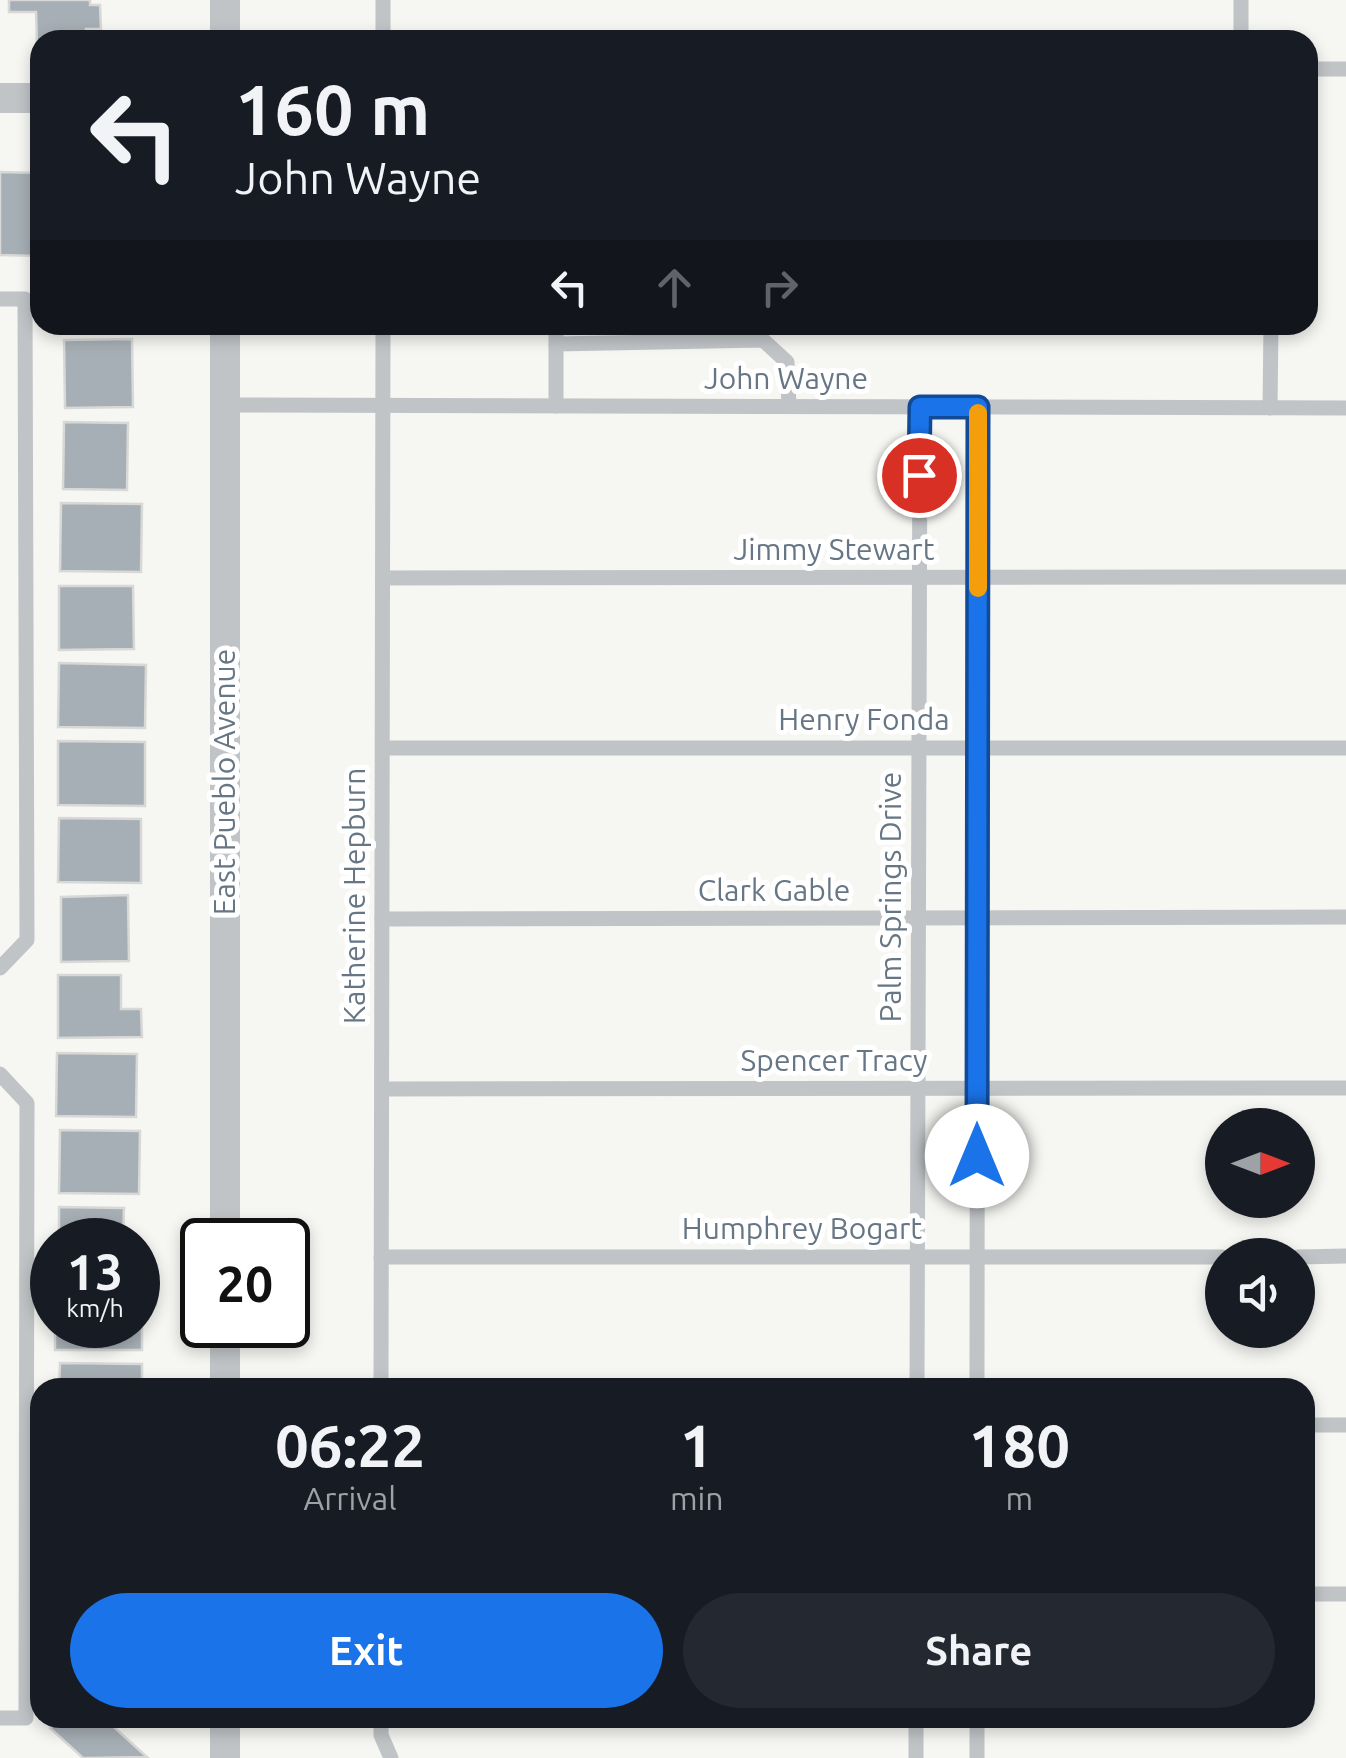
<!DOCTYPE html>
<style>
body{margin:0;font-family:Ubuntu,sans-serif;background:#242831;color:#f1f3f6;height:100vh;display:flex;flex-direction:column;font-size:38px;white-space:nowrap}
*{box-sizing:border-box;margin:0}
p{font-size:32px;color:#9ea1a6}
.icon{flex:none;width:55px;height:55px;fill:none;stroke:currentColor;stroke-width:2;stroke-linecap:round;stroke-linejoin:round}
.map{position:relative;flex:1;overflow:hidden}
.details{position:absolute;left:30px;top:1378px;width:1285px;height:350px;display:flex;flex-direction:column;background:#171b24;border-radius:30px;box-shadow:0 5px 15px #0003}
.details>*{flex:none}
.hud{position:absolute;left:30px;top:30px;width:1288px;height:305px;border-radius:30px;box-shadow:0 5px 15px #0003;background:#171b24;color:#f1f3f6;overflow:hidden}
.needle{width:65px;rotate:90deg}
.buttons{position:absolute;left:1205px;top:1108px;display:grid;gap:20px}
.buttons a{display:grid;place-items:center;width:110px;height:110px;border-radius:50%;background:#171b24;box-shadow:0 5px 15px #0003;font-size:50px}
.speed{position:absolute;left:30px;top:1218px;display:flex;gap:20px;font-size:50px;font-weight:700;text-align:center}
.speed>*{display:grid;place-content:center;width:130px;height:130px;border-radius:50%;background:#171b24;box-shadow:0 5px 15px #0003;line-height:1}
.speed small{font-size:25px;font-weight:400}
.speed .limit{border:5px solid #111;border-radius:15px;background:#fff;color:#111}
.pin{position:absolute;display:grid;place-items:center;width:85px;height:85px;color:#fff;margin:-42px;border:5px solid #fff;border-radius:50%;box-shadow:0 2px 10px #0007}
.me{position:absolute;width:110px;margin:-55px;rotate:0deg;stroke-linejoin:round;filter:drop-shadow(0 0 8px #0008)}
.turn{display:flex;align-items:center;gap:35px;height:210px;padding:0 40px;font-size:45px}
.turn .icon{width:130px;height:130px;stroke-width:2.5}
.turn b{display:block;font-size:70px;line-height:85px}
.lanes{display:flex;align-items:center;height:95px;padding:0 40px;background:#0003;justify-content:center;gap:50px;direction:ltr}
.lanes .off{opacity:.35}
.eta{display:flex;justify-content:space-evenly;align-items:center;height:170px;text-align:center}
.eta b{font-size:60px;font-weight:700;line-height:70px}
.button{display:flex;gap:20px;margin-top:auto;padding:20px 40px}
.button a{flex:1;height:115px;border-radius:60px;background:#1a73e8;color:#fff;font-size:40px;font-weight:700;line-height:115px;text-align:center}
.button a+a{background:#242831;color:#f1f3f6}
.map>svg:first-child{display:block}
</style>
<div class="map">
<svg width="1346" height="1758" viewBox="0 0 1346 1758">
<rect width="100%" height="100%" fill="#f6f6f3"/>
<g fill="#a6afb5" stroke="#d8d8d6" stroke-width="2.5">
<path d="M9 0H90V5H100L101 29H86V40H40L37 45 36 12H9Z"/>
<path d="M0 172 40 173V256L0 255Z"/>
<path d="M132 339 133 407 65 408 64 340Z"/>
<path d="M64 422 128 423 127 490 63 489Z"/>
<path d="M61 503 142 504 141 572 60 571Z"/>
<path d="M59 586H133L134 649 59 650Z"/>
<path d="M59 663 146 665 145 728 58 727Z"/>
<path d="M58 741 145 742V806L58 805Z"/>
<path d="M59 818 141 819V883L58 882Z"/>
<path d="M128 895 129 961 61 962V897Z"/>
<path d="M58 975H121V1009H141L142 1037 58 1038Z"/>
<path d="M57 1053 137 1054 136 1117 56 1116Z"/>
<path d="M60 1130 140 1131 139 1194 59 1193Z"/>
<path d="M59 1207 124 1208 123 1240H59Z"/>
<path d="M138 1284H156V1305H142V1350H55V1325H138Z"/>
<path d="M60 1363 142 1364V1388H59Z"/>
<path d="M60 1718H104L147 1757 83 1758 50 1728Z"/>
</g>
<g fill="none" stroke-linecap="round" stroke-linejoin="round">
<g stroke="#c0c4c7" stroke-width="15">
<path d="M383 0V40"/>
<path d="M1241 0V40"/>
<path d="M1308 69H1346"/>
<path d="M0 299H25L27 940 0 968"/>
<path d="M556 325V406"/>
<path d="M556 344 763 340 787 362 789 406"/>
<path d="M225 405 1346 408"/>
<path d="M1270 408 1271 325"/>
<path d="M383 578 1346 577"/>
<path d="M383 748H1346"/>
<path d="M382 919 1346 917"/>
<path d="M0 1074 27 1103 26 1718H0"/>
<path d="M382 1089 1346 1088"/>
<path d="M381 1257H1222"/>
<path d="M1298 1257 1346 1256"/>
<path d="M381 1388 383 325"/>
<path d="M917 1388 920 407"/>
<path d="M977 1388 978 407"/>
<path d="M1305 1425H1346"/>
<path d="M1305 1594H1346"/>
<path d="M381 1718V1735L391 1758"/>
<path d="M916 1718V1758"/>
<path d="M977 1718V1758"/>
</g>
<g stroke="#c0c4c7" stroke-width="30">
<path d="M225 0V40"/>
<path d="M0 98H40"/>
<path d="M225 325V1240"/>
<path d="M225 1325V1388"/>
<path d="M225 1718V1758"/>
</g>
</g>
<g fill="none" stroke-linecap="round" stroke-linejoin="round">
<g stroke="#114b97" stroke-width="25">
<path id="route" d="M919 475 920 407H978L977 1156"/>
</g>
<use href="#route" stroke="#1a73e8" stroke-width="18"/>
<path stroke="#f59e0b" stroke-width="18" d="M978 413V588"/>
</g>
<g text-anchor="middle" stroke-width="10" stroke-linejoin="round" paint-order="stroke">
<g font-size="30" fill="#667684" stroke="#fff">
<text x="786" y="389">John Wayne</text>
<text x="834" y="560">Jimmy Stewart</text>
<text x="864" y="730">Henry Fonda</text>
<text transform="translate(225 782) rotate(-90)" y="10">East Pueblo Avenue</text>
<text x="774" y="901">Clark Gable</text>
<text transform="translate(355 896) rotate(-90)" y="10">Katherine Hepburn</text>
<text transform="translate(891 897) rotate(-90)" y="10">Palm Springs Drive</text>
<text x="834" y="1071">Spencer Tracy</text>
<text x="802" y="1239">Humphrey Bogart</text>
</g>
</g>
</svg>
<div class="buttons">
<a><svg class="needle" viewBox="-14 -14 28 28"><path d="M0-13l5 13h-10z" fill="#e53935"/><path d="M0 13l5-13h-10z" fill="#9ea1a6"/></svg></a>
<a><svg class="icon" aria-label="sound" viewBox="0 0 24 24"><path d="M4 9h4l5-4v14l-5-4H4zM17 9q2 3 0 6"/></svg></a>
</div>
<div class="speed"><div>13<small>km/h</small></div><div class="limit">20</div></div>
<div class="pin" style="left:919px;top:475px;background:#d93025"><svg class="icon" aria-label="arrive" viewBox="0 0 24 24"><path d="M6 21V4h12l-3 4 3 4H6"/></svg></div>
<svg class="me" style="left:977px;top:1156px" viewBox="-20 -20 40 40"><circle r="19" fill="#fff"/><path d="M0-13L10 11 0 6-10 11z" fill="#1a73e8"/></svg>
<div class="hud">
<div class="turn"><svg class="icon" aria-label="left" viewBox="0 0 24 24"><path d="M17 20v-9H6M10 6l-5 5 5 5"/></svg><div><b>160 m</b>John Wayne</div></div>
<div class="lanes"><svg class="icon" aria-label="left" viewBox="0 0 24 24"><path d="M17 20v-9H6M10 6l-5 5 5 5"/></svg><svg class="icon off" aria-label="ahead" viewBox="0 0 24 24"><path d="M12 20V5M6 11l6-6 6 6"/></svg><svg class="icon off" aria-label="right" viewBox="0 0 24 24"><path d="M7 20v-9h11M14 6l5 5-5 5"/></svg></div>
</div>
<section class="details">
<div class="eta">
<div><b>06:22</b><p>Arrival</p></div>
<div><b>1</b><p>min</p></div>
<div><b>180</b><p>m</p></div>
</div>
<div class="button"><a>Exit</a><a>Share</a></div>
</section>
</div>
